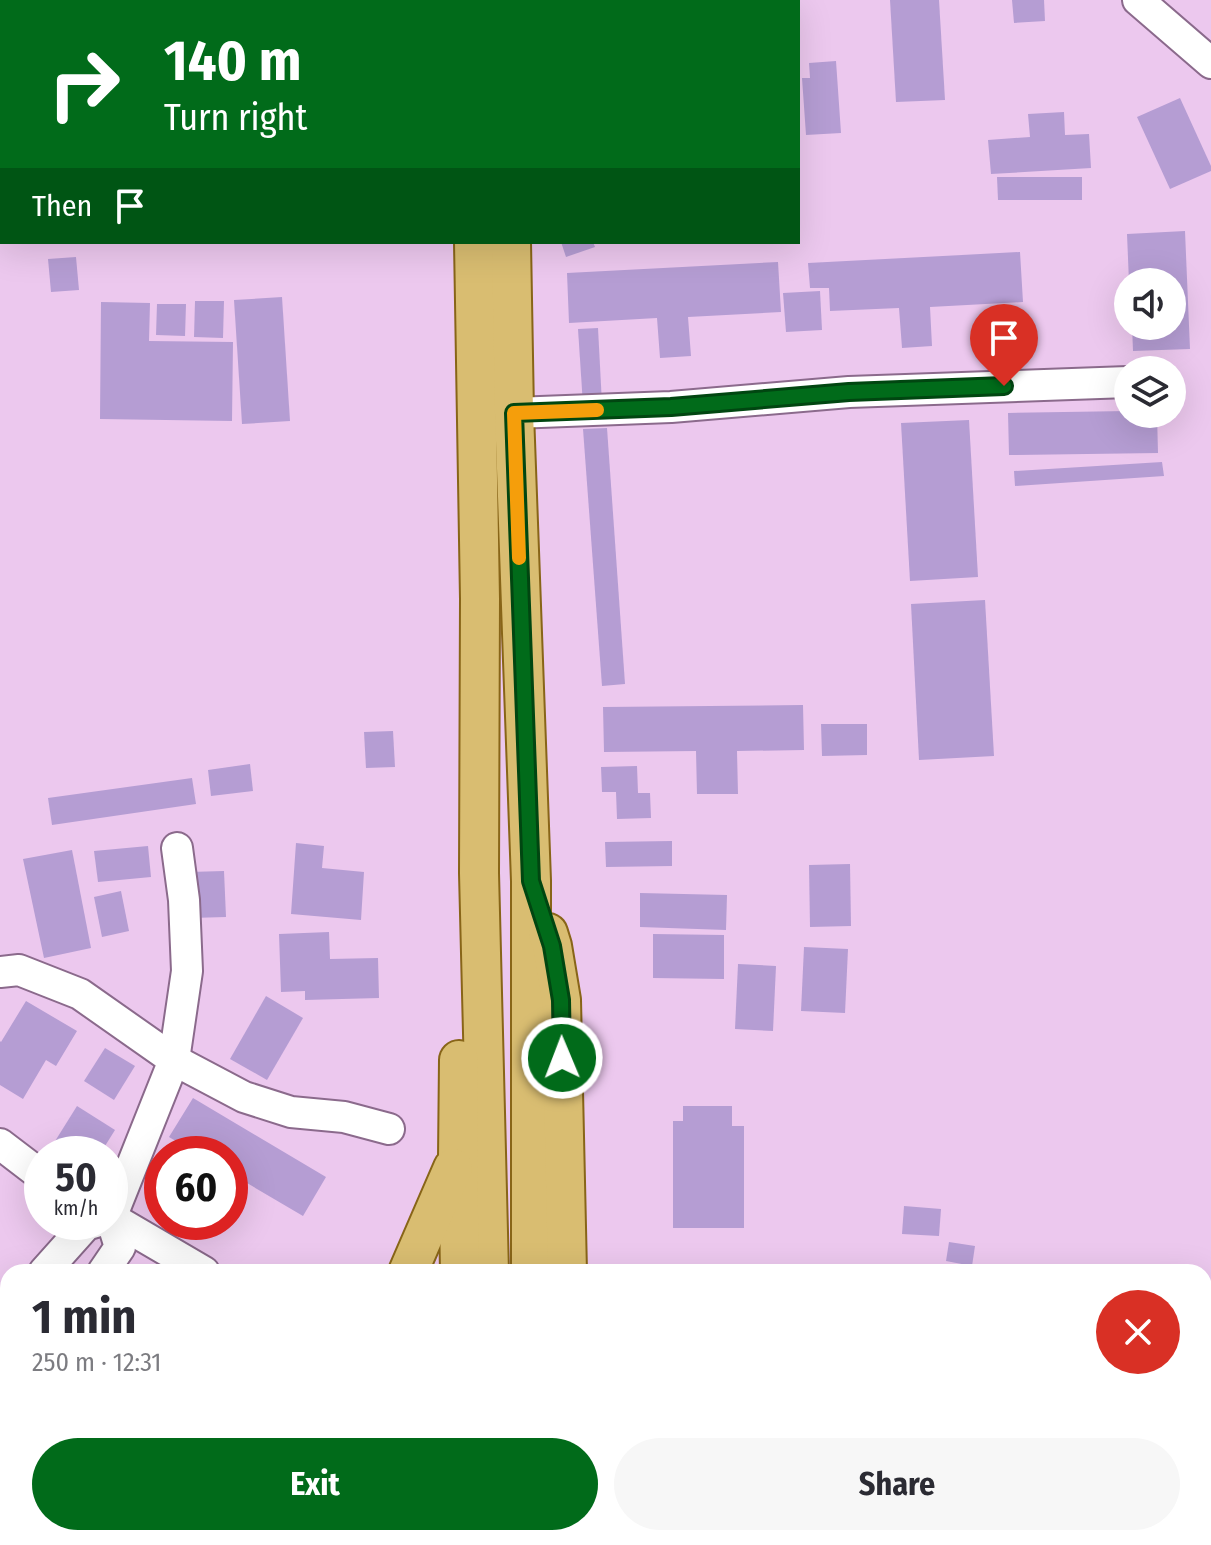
<!DOCTYPE html>
<meta charset="utf-8">
<style>
body{margin:0;font-family:"Fira Sans Condensed",sans-serif;background:#f7f7f7;color:#2b2b33;height:100vh;display:flex;flex-direction:column;font-size:30px;white-space:nowrap}
*{box-sizing:border-box;margin:0}
p{font-size:26px;color:#7c7c81}
.icon{flex:none;width:44px;height:44px;fill:none;stroke:currentColor;stroke-width:2;stroke-linecap:round;stroke-linejoin:round}
.map{position:relative;flex:1;overflow:hidden}
.side{position:absolute;left:0px;top:1264px;width:1212px;height:282px;display:flex;flex-direction:column;background:#fff;border-radius:24px 24px 0 0;box-shadow:0 8px 32px #0002}
.side>*{flex:none}
.hud{position:absolute;left:0px;top:0px;width:800px;height:244px;box-shadow:0 8px 32px #0002;background:#016b1a;color:#fff;overflow:hidden}
.tools{position:absolute;left:1114px;top:268px;display:grid;gap:16px}
.tools a{display:grid;place-items:center;width:72px;height:72px;border-radius:50%;background:#fff;box-shadow:0 8px 32px #0002;font-size:40px}
.speed{position:absolute;left:24px;top:1136px;display:flex;gap:16px;font-size:40px;font-weight:700;text-align:center}
.speed>*{display:grid;place-content:center;width:104px;height:104px;border-radius:50%;background:#fff;box-shadow:0 8px 32px #0002;line-height:1}
.speed small{font-size:20px;font-weight:400}
.speed .limit{border:12px solid #d22;background:#fff;color:#111}
.pin{position:absolute;display:grid;place-items:center;width:68px;height:68px;color:#fff;margin:-82px -34px;border-radius:50% 50% 50% 0;rotate:-45deg;box-shadow:0 0 8px #0007}
.pin .icon{rotate:45deg}
.me{position:absolute;width:88px;margin:-44px;rotate:359deg;stroke-linejoin:round;filter:drop-shadow(0 0 6px #0008)}
.turn{display:flex;align-items:center;gap:28px;height:168px;padding:0 32px;font-size:36px}
.turn .icon{width:104px;height:104px;stroke-width:2.5}
.turn b{display:block;font-size:56px;line-height:68px}
.then{display:flex;align-items:center;height:76px;padding:0 32px;background:#0003;gap:16px;font-size:30px}
.round{display:grid;place-items:center;flex:none;width:84px;height:84px;border-radius:42px;background:#f7f7f7}
.summary{display:flex;align-items:center;justify-content:space-between;height:136px;padding:0 32px}
h1{font-size:48px;font-weight:700;line-height:60px}
.action{display:flex;gap:16px;margin-top:auto;padding:16px 32px}
.action a{flex:1;height:92px;border-radius:48px;background:#016b1a;color:#fff;font-size:32px;font-weight:700;line-height:92px;text-align:center}
.action a+a{background:#f7f7f7;color:#2b2b33}
.map>svg:first-child{display:block}
</style>
<div class="map">
<svg width="1211" height="1545" viewBox="0 0 1211 1545">
<rect width="100%" height="100%" fill="#ecc8ee"/>
<g fill="#b59dd3">
<path d="M890 0H939L945 100 896 102Z"/>
<path d="M1012 0H1044L1045 21 1014 23Z"/>
<path d="M836 61 841 133 806 135 802 78H810L809 63Z"/>
<path d="M1180 98 1211 166V171L1170 189 1137 117Z"/>
<path d="M1064 112 1065 135 1089 134 1091 168 991 174 988 140 1030 137 1028 114Z"/>
<path d="M997 177H1082V200H998Z"/>
<path d="M1185 231 1190 349 1133 351 1132 326H1172V282H1129L1127 234Z"/>
<path d="M561 242H593L595 247 566 257Z"/>
<path d="M1020 252 1023 302 930 307 932 346 902 348 899 308 830 311 829 288H810L808 263Z"/>
<path d="M76 257 79 290 51 292 48 259Z"/>
<path d="M778 262 781 312 688 317 691 356 660 358 657 318 569 323 567 273Z"/>
<path d="M820 291 822 330 786 332 783 293Z"/>
<path d="M282 297 290 421 242 424 234 300Z"/>
<path d="M195 301H224L223 338 194 337Z"/>
<path d="M101 302 150 303 149 341 233 342 232 421 100 419Z"/>
<path d="M157 304H186L185 336 156 335Z"/>
<path d="M598 328 602 404 583 405 578 329Z"/>
<path d="M1128 411V414H1157L1158 453 1009 455 1008 413Z"/>
<path d="M969 420 978 577 910 581 901 423Z"/>
<path d="M607 428 625 684 602 686 583 429Z"/>
<path d="M1162 462 1164 476 1015 486 1014 471Z"/>
<path d="M985 600 994 756 919 760 911 604Z"/>
<path d="M803 705 804 750 737 751 738 794H697L696 751 604 752 603 707Z"/>
<path d="M821 724H867V755L822 756Z"/>
<path d="M393 731 395 767 366 768 364 732Z"/>
<path d="M250 764 253 791 211 796 208 770Z"/>
<path d="M637 766 638 793H650L651 818 617 819 616 792H602L601 767Z"/>
<path d="M192 778 196 804 52 825 48 798Z"/>
<path d="M672 841V866L606 867 605 842Z"/>
<path d="M296 843 324 846 322 868 364 872 361 920 291 914Z"/>
<path d="M148 846 151 877 98 882 94 851Z"/>
<path d="M72 850 91 948 44 958 23 859Z"/>
<path d="M850 864 851 926 810 927 809 865Z"/>
<path d="M224 871 226 917 191 918 189 872Z"/>
<path d="M121 891 129 931 102 937 94 897Z"/>
<path d="M640 893 727 895 726 930 640 927Z"/>
<path d="M329 932 330 959 378 958 379 998 305 1000V991L281 992 279 934Z"/>
<path d="M653 934 724 935V979L653 978Z"/>
<path d="M804 947 848 949 845 1013 801 1011Z"/>
<path d="M738 964 776 966 773 1031 735 1029Z"/>
<path d="M266 996 303 1018 267 1080 230 1059Z"/>
<path d="M26 1001 77 1031 56 1066 46 1060 23 1099 0 1085V1041L1 1042Z"/>
<path d="M105 1048 135 1066 114 1100 84 1081Z"/>
<path d="M193 1098 326 1177 303 1216 230 1173V1154H198L169 1137Z"/>
<path d="M77 1106 115 1130 100 1154H64L52 1146Z"/>
<path d="M683 1106H732V1126H744V1228H673V1121H683Z"/>
<path d="M904 1206 941 1209 939 1236 902 1234Z"/>
<path d="M949 1242 975 1246 972 1266 946 1261Z"/>
<path d="M8 1503V1538H50L52 1540 48 1545H0V1514Z"/>
<path d="M1204 1523H1211V1545H1192V1538H1204Z"/>
<path d="M757 1538H879L880 1545H743L742 1539Z"/>
</g>
<g fill="none" stroke-linecap="round" stroke-linejoin="round">
<g stroke="#8b6a8c" stroke-width="34">
<g id="minor">
<path d="M1138 0 1211 63"/>
<path d="M0 172H2"/>
<path d="M514 413 671 407 849 392 1128 382"/>
<path d="M0 972 19 970 80 994 174 1060 244 1097 291 1112 344 1117 389 1129"/>
<path d="M0 1144 42 1176"/>
<path d="M110 1217 204 1272"/>
<path d="M44 1272 86 1225 96 1222"/>
<path d="M103 1272 120 1247 111 1218 174 1060 187 971 184 900 177 848"/>
<path d="M598 1538 605 1545"/>
<path d="M903 1545V1538"/>
</g>
</g>
<g stroke="#886518" stroke-width="42">
<g id="major">
<path d="M470 0V2"/>
<path d="M508 0V2"/>
<path d="M474 242 480 599 479 873 489 1272"/>
<path d="M511 242 514 413 531 881V1272"/>
<path d="M548 933 552 946 561 1000 567 1272"/>
<path d="M459 1060 458 1158 460 1272"/>
<path d="M408 1272 453 1168"/>
<path d="M0 1325 8 1335"/>
<path d="M0 1412 8 1421"/>
<path d="M123 1538 131 1545"/>
<path d="M210 1538 219 1545"/>
<path d="M436 1545 437 1538"/>
<path d="M483 1545 484 1538"/>
<path d="M522 1545 523 1538"/>
<path d="M567 1545 568 1538"/>
</g>
</g>
<use href="#minor" stroke="#fff" stroke-width="30"/>
<use href="#major" stroke="#d9bd71" stroke-width="38"/>
</g>
<g fill="none" stroke-linecap="round" stroke-linejoin="round">
<g stroke="#014611" stroke-width="20">
<path id="route" d="M562 1058 561 1000 552 946 531 881 514 413 671 407 849 392 1004 386"/>
</g>
<use href="#route" stroke="#016b1a" stroke-width="14"/>
<path stroke="#f59e0b" stroke-width="14" d="M519 558 514 413 597 410"/>
</g>
</svg>
<div class="tools">
<a><svg class="icon" aria-label="sound" viewBox="0 0 24 24"><path d="M4 9h4l5-4v14l-5-4H4zM17 9q2 3 0 6"/></svg></a>
<a><svg class="icon" aria-label="layers" viewBox="0 0 24 24"><path d="M12 4l9 5-9 5-9-5zM3 14l9 5 9-5"/></svg></a>
</div>
<div class="speed"><div>50<small>km/h</small></div><div class="limit">60</div></div>
<div class="pin" style="left:1004px;top:386px;background:#d93025"><svg class="icon" aria-label="arrive" viewBox="0 0 24 24"><path d="M6 21V4h12l-3 4 3 4H6"/></svg></div>
<svg class="me" style="left:562px;top:1058px" viewBox="-20 -20 40 40"><circle r="17" fill="#016b1a" stroke="#fff" stroke-width="3"/><path d="M0-11L8 9 0 5-8 9z" fill="#fff"/></svg>
<div class="hud">
<div class="turn"><svg class="icon" aria-label="right" viewBox="0 0 24 24"><path d="M7 20v-9h11M14 6l5 5-5 5"/></svg><div><b>140 m</b>Turn right</div></div>
<div class="then">Then<svg class="icon" aria-label="arrive" viewBox="0 0 24 24"><path d="M6 21V4h12l-3 4 3 4H6"/></svg></div>
</div>
<section class="side">
<div class="summary"><div><h1>1 min</h1><p>250 m · 12:31</p></div><a class="round" style="background:#d93025;color:#fff"><svg class="icon" aria-label="close" viewBox="0 0 24 24"><path d="M6 6l12 12M18 6L6 18"/></svg></a></div>
<div class="action"><a>Exit</a><a>Share</a></div>
</section>
</div>
